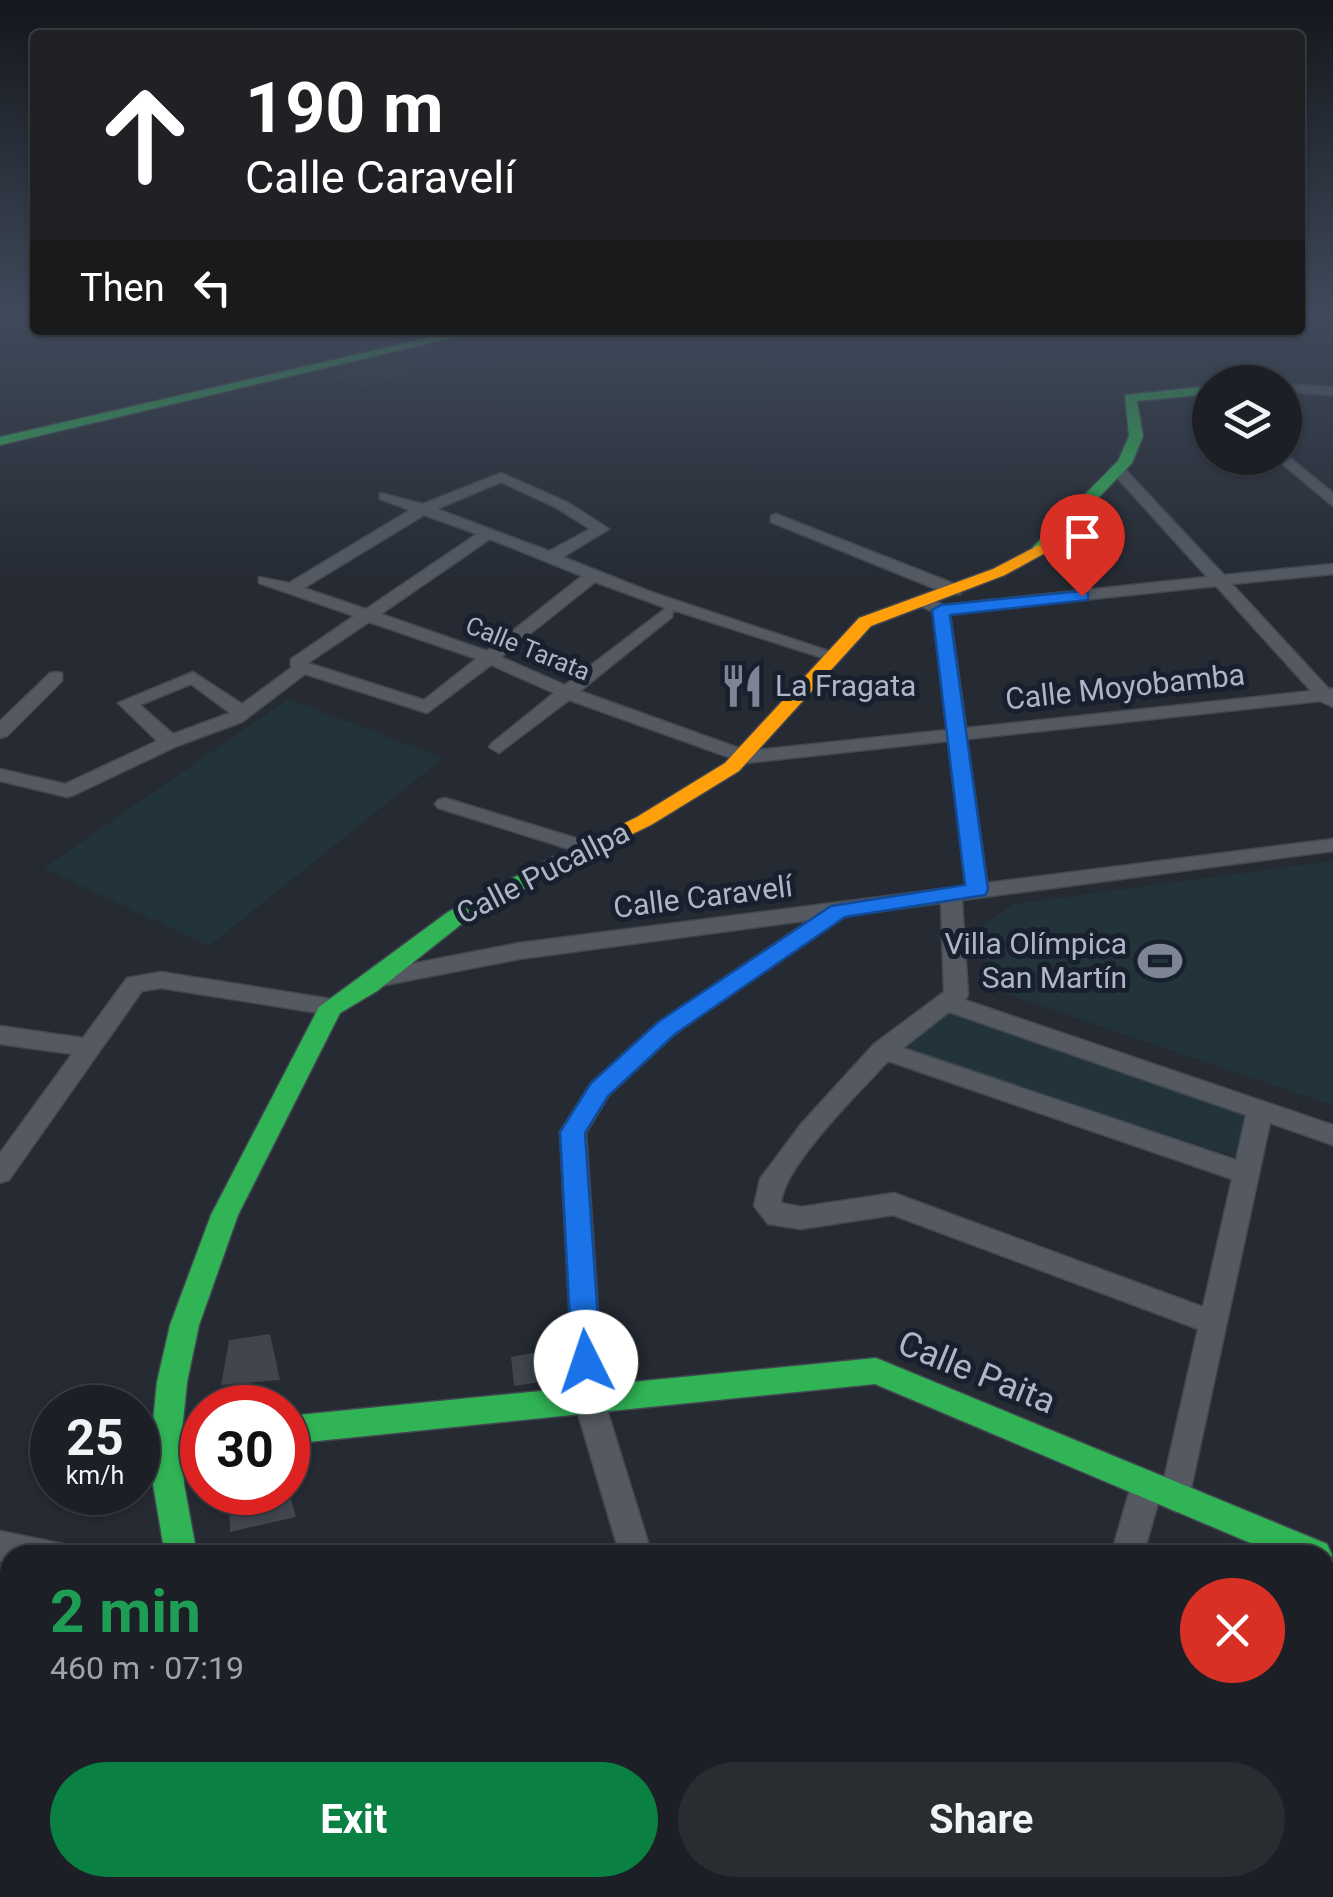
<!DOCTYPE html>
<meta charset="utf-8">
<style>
body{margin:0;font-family:Roboto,sans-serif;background:#292d32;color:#f1f3f6;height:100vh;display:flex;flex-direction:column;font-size:38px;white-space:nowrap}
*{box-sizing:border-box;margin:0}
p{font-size:32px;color:#a0a3a7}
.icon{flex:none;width:55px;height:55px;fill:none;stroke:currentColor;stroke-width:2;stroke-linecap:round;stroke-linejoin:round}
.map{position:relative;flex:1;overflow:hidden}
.side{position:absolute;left:0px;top:1545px;width:1335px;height:352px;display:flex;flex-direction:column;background:#1c2026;border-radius:30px 30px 0 0;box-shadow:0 2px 8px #0004,0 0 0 2px #3a3e43}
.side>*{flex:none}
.hud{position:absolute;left:30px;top:30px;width:1275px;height:305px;border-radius:10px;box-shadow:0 2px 8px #0004,0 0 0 2px #3a3e43;background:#202124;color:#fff;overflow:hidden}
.controls{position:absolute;left:1192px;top:365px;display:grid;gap:20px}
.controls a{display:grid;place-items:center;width:110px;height:110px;border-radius:50%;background:#1c2026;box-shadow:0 2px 8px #0004,0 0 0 2px #3a3e43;font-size:50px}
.speed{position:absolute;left:30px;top:1385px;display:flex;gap:20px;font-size:50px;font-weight:700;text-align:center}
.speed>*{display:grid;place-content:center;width:130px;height:130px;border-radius:50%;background:#1c2026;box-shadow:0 2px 8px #0004,0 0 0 2px #3a3e43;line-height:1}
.speed small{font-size:25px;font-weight:400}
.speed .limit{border:15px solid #d22;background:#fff;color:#111}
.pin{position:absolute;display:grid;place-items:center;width:85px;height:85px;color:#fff;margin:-102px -42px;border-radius:50% 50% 50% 0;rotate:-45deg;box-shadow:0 0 10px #0007}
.pin .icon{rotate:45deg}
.me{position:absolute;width:110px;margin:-55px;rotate:356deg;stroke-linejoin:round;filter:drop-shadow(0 0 8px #0008)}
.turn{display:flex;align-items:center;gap:35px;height:210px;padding:0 50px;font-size:45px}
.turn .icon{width:130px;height:130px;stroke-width:2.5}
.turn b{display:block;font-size:70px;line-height:85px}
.then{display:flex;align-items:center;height:95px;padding:0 50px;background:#0003;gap:20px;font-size:38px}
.round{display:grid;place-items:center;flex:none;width:105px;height:105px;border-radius:52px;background:#292d32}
.overview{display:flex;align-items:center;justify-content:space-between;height:170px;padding:0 50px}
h1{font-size:60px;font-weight:700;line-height:75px;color:#1e9e55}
.primary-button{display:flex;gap:20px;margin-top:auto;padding:20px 50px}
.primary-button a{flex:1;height:115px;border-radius:60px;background:#0b8043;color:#fff;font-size:40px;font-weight:700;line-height:115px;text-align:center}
.primary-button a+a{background:#292d32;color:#f1f3f6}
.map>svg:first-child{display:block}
</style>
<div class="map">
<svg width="1333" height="1897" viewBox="0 0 1333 1897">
<rect width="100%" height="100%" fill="#252a33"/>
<g fill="#223439">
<path d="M395 357 422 371 365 387 325 374Z"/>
<path d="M288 699 443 758 209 946 44 868Z"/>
<path d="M1333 861V1105L997 991 976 930 1014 904Z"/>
<path d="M944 1014H962L1235 1107 1249 1116 1240 1158 896 1049Z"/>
</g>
<g fill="#40454e">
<path d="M270 1334 280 1380 221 1385 229 1340Z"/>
<path d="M549 1350 547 1381 514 1386 511 1357Z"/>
<path d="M229 1492H289L296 1517 230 1532Z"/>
</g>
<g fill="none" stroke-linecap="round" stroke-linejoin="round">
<g stroke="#424750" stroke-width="3">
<g id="street">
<path d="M1285 384 1333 387V395L1285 392Z"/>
<path d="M1285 454 1333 493V506L1279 461 1277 458H1285Z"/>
<path d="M1112 466H1122L1224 575 1333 564V574L1232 584 1329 689 1333 688V707L1320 701 967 739 987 883 1333 839V851L962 900 968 995 965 1000 1333 1125V1145L1270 1123 1187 1507 1176 1512 1165 1507 1160 1497 1198 1329 893 1215 801 1229 768 1224 754 1206 760 1179 801 1124 874 1044 944 992 941 903 843 916 675 1034 609 1095 586 1133 604 1400 652 1555H620L574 1400 560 1132 591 1083 659 1022 810 920 519 959 380 986 369 978 380 970 519 943 966 886 948 741 745 763 569 700 499 753 489 747 492 743 554 693 491 665 427 713 305 674 242 722 177 746 74 795 67 797 0 781V769L65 784 157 741 118 703 193 672 242 704 291 668V659L354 616 259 583V577L289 583 410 510 380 499V493L423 504 501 473 567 502 609 529 563 557 651 592 841 655 838 659H826L673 610 672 617 580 691 747 751 947 730 933 612 922 607V599L928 598 944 605 1207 577 1112 472ZM501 482 557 508 590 529 549 551 437 509ZM424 515 477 534 366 609 304 588ZM490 539 582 576 487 651 381 614ZM595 582 666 608 565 685 501 657ZM1216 586 1311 691 966 728 950 614ZM369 622 474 658 476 659 424 700 308 663ZM191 684 230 713 173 734 140 705ZM949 1012 1246 1115 1236 1160 903 1048ZM888 1061 1232 1179 1203 1307 894 1193 801 1207 781 1203C784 1165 861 1091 888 1061Z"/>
<path d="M776 514 960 586 962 590 960 594H948L771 522V516Z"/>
<path d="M56 672 62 673V681L7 736 0 738V721L50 673Z"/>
<path d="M445 798 592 843 595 848 585 854 438 808 435 804 438 800Z"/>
<path d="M161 972 331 999 343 1007 331 1015 161 988 142 991 9 1180 0 1183V1153L72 1054 0 1044V1026L83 1038 127 978Z"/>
<path d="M202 1425V1453L166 1456 155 1452 151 1442 155 1432Z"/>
<path d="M1147 1471 1158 1476 1163 1486 1143 1555H1111L1131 1486 1136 1476Z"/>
<path d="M0 1531 63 1544 68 1555H10V1563L0 1561Z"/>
<path d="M226 1888H264L266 1897H228Z"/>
<path d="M719 1888H757L760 1897H722Z"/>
<path d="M784 1888H822L820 1897H782Z"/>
<path d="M1062 1888H1100L1099 1897H1061Z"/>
</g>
</g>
<g stroke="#424750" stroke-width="3">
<g id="fast">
<path d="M463 330H485L0 445V437Z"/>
<path d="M1210 386V394L1137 401 1143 436 1132 463 1045 553H1033V547L1118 461 1129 436 1125 395Z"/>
<path d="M553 857 564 864 560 869 464 922 377 991 340 1013 238 1215 199 1325 187 1382 181 1441 184 1484 197 1555H165L153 1484 151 1441 157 1382 170 1325 211 1215 319 1007 448 912Z"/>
<path d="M876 1358 1327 1544 1332 1555 1327 1566 1325 1555H1279L875 1384 288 1444V1416Z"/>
</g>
</g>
<g stroke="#424750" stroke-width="3">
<path id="slow" d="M1039 545 1045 547V553L1005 575 871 626 739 771 651 825 560 869 553 871 542 864 637 817 725 763 859 618 993 569Z"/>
</g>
<use href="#street" fill="#545962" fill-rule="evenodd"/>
<use href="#fast" fill="#30b455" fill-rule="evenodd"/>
<use href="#slow" fill="#ff9f0a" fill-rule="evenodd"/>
</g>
<linearGradient id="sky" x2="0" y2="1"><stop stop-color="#14171c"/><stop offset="0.54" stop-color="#404a5b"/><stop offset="1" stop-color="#404a5b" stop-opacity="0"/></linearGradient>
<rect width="1333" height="582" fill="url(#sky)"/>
<path fill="#1a73e8" stroke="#114b97" stroke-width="2.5" d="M1082 591 1088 593V600L950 615 988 890 985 895 845 917 675 1034 608 1096 585 1133 601 1362 597 1371 586 1375 576 1371 572 1362 560 1132 591 1083 658 1022 831 906 965 885 932 610 941 605Z"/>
<defs>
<g id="restaurant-bare" transform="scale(3.45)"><path d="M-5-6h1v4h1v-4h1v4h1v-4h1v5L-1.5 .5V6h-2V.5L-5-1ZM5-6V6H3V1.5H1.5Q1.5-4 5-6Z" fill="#7d8493" stroke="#18202e" stroke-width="2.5" paint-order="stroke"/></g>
<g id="stadium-bare" transform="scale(3.45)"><path d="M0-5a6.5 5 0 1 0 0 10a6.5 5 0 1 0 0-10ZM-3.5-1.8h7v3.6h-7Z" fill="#7d8493" stroke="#18202e" stroke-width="2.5" paint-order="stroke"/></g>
</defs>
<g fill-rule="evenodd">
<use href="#restaurant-bare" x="742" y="686"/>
<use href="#stadium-bare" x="1160" y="961"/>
</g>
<g text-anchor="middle" stroke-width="10" stroke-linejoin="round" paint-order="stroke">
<g font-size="25" fill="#adb5c6" stroke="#18202e">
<text transform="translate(528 648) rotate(22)" y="9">Calle Tarata</text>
</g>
<g font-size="30" fill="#adb5c6" stroke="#18202e" text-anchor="start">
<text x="775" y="696">La Fragata</text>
<text x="1127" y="954" text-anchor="end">Villa Olímpica<tspan x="1127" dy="34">San Martín</tspan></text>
</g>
<g font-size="30" fill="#adb5c6" stroke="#18202e">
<text transform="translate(1125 687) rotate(-6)" y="10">Calle Moyobamba</text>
<text transform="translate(543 873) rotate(-27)" y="10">Calle Pucallpa</text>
<text transform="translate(703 897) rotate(-7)" y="10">Calle Caravelí</text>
</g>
<g font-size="35" fill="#adb5c6" stroke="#18202e">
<text transform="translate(977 1372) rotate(22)" y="12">Calle Paita</text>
</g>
</g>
</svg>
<div class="controls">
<a><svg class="icon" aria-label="layers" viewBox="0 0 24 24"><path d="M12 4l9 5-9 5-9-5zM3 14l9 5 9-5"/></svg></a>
</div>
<div class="speed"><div>25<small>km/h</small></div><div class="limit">30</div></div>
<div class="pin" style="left:1082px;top:596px;background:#d93025"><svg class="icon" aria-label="arrive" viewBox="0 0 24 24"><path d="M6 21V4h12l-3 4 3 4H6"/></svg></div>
<svg class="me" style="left:586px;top:1362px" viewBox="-20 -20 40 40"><circle r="19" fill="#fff"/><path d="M0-13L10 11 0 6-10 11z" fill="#1a73e8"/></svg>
<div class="hud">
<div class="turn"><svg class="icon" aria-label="ahead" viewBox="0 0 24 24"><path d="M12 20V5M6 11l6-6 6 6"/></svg><div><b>190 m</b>Calle Caravelí</div></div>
<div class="then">Then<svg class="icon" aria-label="left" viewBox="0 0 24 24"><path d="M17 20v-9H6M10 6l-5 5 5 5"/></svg></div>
</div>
<section class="side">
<div class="overview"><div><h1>2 min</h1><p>460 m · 07:19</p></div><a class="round" style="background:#d93025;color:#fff"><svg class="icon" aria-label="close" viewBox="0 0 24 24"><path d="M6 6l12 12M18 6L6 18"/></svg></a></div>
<div class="primary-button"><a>Exit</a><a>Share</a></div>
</section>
</div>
